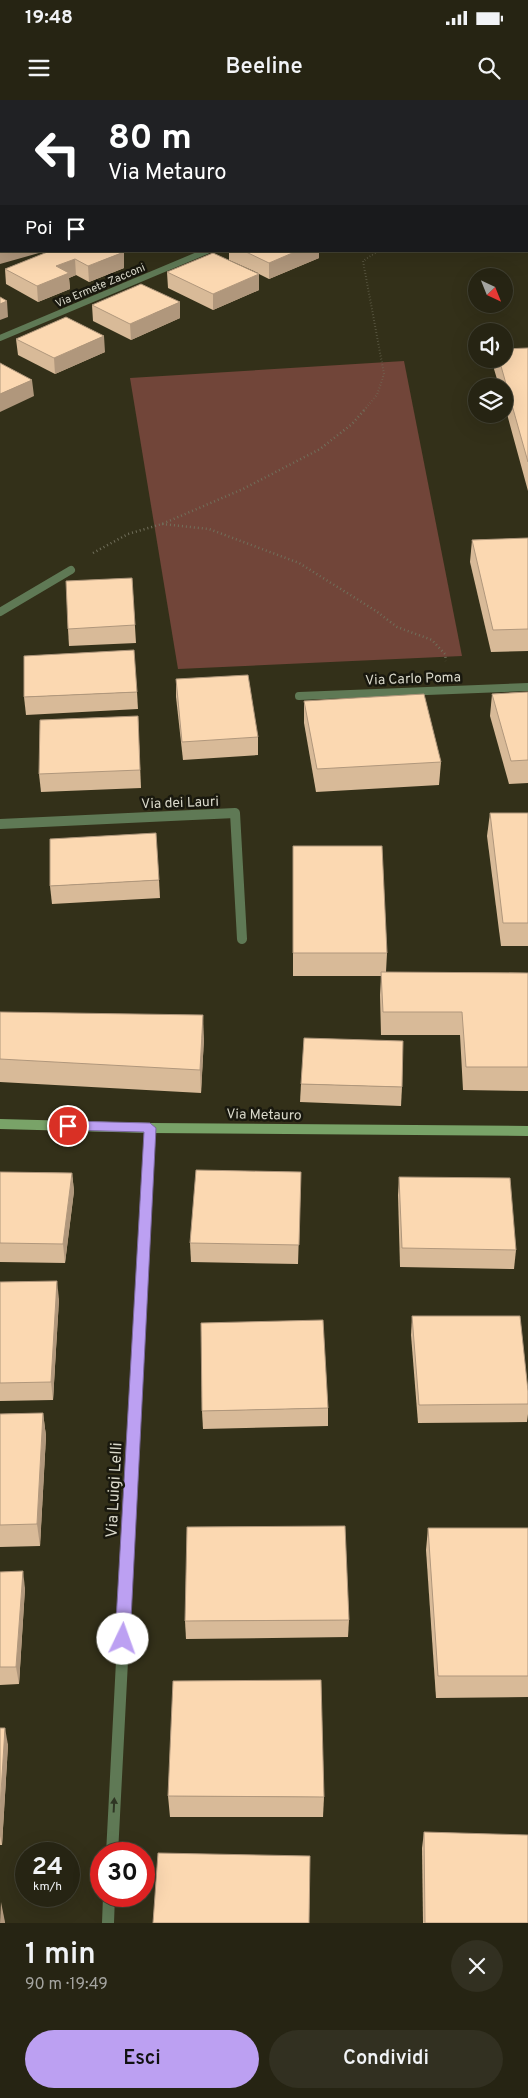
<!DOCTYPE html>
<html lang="it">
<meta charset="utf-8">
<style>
body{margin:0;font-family:Overpass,sans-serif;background:#323021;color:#f1f3f6;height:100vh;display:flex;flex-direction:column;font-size:19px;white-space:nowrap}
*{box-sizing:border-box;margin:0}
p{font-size:16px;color:#a4a4a0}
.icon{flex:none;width:28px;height:28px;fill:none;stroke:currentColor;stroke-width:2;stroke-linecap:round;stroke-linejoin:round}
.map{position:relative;height:1823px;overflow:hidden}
.details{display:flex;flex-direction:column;background:#262413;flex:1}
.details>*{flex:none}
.guide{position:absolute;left:0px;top:0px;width:529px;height:152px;box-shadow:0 5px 20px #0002,0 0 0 1px #424133;background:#202124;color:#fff;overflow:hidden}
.needle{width:32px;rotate:137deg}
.buttons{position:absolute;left:468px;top:168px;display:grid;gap:10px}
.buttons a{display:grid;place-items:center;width:45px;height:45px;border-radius:50%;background:#262413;box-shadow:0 5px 20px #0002,0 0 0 1px #424133;font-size:25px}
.speed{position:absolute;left:15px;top:1742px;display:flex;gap:10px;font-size:25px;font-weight:700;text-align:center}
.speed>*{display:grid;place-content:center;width:65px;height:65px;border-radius:50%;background:#262413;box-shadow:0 5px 20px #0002,0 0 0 1px #424133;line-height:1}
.speed small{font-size:12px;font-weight:400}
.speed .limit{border:8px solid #d22;background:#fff;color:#111}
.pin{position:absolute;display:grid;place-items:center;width:42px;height:42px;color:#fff;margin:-21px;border:2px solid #fff;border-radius:50%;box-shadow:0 1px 5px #0007}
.me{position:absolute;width:55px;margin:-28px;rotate:3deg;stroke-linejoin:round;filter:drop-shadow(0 0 4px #0008)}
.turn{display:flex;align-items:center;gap:18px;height:105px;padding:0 25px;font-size:22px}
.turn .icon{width:65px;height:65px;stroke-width:2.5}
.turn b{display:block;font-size:35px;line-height:42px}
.then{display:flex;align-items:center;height:48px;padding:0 25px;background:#0003;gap:10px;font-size:19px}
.round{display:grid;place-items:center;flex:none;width:52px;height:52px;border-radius:26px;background:#323021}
.head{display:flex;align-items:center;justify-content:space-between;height:85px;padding:0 25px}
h1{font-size:30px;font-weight:600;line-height:38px}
.primary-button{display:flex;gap:10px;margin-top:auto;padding:10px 25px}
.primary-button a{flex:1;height:58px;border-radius:30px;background:#bca0f2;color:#111;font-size:20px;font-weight:600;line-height:58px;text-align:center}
.primary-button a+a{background:#323021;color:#f1f3f6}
.status{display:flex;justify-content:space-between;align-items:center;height:35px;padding:0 25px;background:#262413;direction:ltr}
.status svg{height:14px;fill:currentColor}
header{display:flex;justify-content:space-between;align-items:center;height:65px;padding:0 25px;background:#262413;font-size:22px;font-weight:600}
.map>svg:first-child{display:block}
</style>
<div class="status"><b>19:48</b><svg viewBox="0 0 49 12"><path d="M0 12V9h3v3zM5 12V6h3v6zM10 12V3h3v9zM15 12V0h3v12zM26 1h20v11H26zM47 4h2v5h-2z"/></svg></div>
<header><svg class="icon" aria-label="menu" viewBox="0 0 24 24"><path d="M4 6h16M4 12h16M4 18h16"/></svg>Beeline<svg class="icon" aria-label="search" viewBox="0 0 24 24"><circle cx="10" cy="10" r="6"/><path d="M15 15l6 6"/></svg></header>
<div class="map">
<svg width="528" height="1823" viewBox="0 0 528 1823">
<rect width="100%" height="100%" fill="#333019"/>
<path fill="#714539" d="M404 261 462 556 178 569 130 278Z"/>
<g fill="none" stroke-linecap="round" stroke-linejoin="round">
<path stroke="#716f5b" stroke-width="2" stroke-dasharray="0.5 2.5" stroke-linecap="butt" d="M364 310 377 295 384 274 363 161 378 151"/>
<g stroke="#716f5b" stroke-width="2.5" stroke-dasharray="1 3" stroke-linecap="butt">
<path d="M162 424 209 429 299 463 376 511 397 527 432 540 445 554 446 561"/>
<path d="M93 453 128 434 162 424 243 389 320 349 352 324 366 308"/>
</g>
<g stroke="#5f7955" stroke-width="6">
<path d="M5 1 10 0"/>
<path d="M0 238 207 151"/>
</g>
<g stroke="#5f7955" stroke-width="8">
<path d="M0 512 71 470"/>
<path d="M299 596 528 587"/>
</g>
<g stroke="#5f7955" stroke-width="10">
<path d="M0 724 235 713 242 839"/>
<path d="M141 1196 150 1028"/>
</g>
<g stroke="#5f7955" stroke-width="12">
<path d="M112 1754 141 1195"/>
<path d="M108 1823 109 1796"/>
</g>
<path stroke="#79a368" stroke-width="10" d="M0 1024 150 1028 528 1031"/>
</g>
<g fill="#d8ba98">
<path d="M50 151 124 168 89 182 76 175 69 178 70 189 38 202 6 184 5 169Z"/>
<path d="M229 151H319V158L269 179 259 174V190L213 210 168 188 167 172 258 173 229 160Z"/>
<path d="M92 205 180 218 131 240 93 221Z"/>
<path d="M16 239 105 252 55 274 18 255Z"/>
<path d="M528 248V391L504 303V286H499L494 269 495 259H504Z"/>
<path d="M528 438V551L491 552 470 462 472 440Z"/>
<path d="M132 478 136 543 69 546 68 529Z"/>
<path d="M176 579 258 637V655L183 660 176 597Z"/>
<path d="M137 592 138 609 26 615 24 597Z"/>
<path d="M528 592V683L509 684 490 616 492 594Z"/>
<path d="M304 601 441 662 439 685 316 692 304 623Z"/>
<path d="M138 616 141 688 41 692 39 674Z"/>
<path d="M490 713H528V846H501L487 736Z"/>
<path d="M293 769 387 853 386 872 528 873V991L463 990 460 935H381L380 895 381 876H293Z"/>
<path d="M159 780 160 798 52 804 50 786Z"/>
<path d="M0 912 204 938 201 993 0 982Z"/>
<path d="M301 984 402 987 401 1006 300 1002Z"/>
<path d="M0 1072 72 1073 74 1091 65 1163 0 1162Z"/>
<path d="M301 1072 298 1164 191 1162 190 1143Z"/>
<path d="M399 1077 516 1150 514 1169 400 1167 398 1095Z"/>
<path d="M0 1182 59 1199 53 1300 0 1301Z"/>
<path d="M412 1216 528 1291V1314L527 1322 418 1323 411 1235Z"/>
<path d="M328 1308V1326L203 1329 202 1311Z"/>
<path d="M43 1313 46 1336 40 1446 0 1447V1314Z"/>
<path d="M428 1428H528V1597L436 1598 426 1450Z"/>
<path d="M0 1472 25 1488 19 1584 0 1585Z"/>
<path d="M349 1520 348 1537 186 1539 185 1521Z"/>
<path d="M0 1628 8 1645 2 1745H0Z"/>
<path d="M168 1696 324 1697 323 1717H170Z"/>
<path d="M424 1732 528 1823H423L422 1748Z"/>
</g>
<g fill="#b0977c">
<path d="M0 148H1V151H46L0 164Z"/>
<path d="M297 151H319V158L269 179V163Z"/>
<path d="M124 152V168L89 182 88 166Z"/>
<path d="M75 159 76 175 69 178 70 189 38 202 37 186 56 166Z"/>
<path d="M259 174V190L213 210V194Z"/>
<path d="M7 201 8 217 0 220V204Z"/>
<path d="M180 202V218L131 240 130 224Z"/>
<path d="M104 236 105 252 55 274 54 258Z"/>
<path d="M32 280 34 296 0 312V294Z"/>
<path d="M203 915 204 938 201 993 200 970Z"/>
<path d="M72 1073 74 1091 65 1163 63 1144Z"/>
<path d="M57 1181 59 1199 53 1300 51 1282Z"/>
<path d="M43 1313 46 1336 40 1446 37 1424Z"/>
<path d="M23 1471 25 1488 19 1584 16 1567Z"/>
<path d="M5 1628 8 1645 2 1745 0 1736V1709Z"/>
<path d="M1 1802 5 1822V1823H0Z"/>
</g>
<g fill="#fbd8b1" stroke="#b0977c">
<rect x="0" y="118" width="1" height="30"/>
<path d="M50 151H123L124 152 88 166 75 159 56 166 69 173 37 186 5 169Z"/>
<path d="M244 151H297L269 163Z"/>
<path d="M213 153 259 174 213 194 167 172Z"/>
<path d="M141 184 180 202 130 224 92 205Z"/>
<path d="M0 197 7 201 0 204Z"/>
<path d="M66 217 104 236 54 258 16 239Z"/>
<path d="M528 248V362L499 259H504V249Z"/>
<path d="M0 263 32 280 0 294Z"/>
<path d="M528 438V529L493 530 472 440Z"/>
<path d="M132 478 135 525 68 529 66 481Z"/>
<path d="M134 550 137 592 24 597V556Z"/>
<path d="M248 575 258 637 182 642 176 579Z"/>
<path d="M528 592V660L511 661 492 594Z"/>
<path d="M424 594 441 662 317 669 304 601Z"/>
<path d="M138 616 140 670 39 674 40 620Z"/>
<path d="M490 713H528V823H503Z"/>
<path d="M156 733 159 780 50 786V739Z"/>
<path d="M293 746H382L387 853H293Z"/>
<path d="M381 872 528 873V967H466L462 912H383Z"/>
<path d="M0 912 203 915 200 970 0 959Z"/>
<path d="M304 938 403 941 402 987 301 984Z"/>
<path d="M196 1070 301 1072 299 1145 190 1143Z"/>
<path d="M0 1072 72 1073 63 1144 0 1143Z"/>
<path d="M399 1077 510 1078 516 1150 402 1148Z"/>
<path d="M57 1181 51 1282 0 1283V1182Z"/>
<path d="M412 1216H520L528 1291V1304L419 1305Z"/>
<path d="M323 1220 328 1308 202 1311 201 1223Z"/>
<path d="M43 1313 37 1424 0 1425V1314Z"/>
<path d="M345 1426 349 1520 185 1521 187 1427Z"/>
<path d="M428 1428H528V1576H438Z"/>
<path d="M23 1471 16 1567H0V1472Z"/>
<path d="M321 1580 324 1697 168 1696 173 1581Z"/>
<path d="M0 1628H5L0 1709Z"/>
<path d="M424 1732 528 1735V1823H425Z"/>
<path d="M158 1753 310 1756 309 1823H153Z"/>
</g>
<defs><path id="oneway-solid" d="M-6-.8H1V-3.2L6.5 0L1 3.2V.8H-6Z" transform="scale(1.25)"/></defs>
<use fill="#2e3523" href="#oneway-solid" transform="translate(114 1705) rotate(-87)"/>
<path fill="#bca0f2" stroke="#7a689d" d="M68 1021 150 1023 156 1028 130 1539 128 1544 123 1546 118 1544 115 1539 144 1032 68 1030 61 1026Z"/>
<g text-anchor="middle" stroke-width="5" stroke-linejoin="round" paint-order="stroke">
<g font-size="11" fill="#d9d8ca" stroke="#19180e">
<text transform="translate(100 185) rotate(-23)" y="4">Via Ermete Zacconi</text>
</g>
<g font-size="14" fill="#d9d8ca" stroke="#19180e">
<text transform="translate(413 578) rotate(-2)" y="5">Via Carlo Poma</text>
<text transform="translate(180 702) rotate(-2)" y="5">Via dei Lauri</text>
<text transform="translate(264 1014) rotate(1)" y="5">Via Metauro</text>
</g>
<g font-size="16" fill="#d9d8ca" stroke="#19180e">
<text transform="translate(113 1390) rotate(-87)" y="6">Via Luigi Lelli</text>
</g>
</g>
</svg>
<div class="buttons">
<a><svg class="needle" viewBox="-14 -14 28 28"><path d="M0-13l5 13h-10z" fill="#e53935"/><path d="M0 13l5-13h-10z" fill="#a4a4a0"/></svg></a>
<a><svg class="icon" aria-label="sound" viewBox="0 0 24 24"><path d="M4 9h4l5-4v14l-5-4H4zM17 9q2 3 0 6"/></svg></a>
<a><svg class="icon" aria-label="layers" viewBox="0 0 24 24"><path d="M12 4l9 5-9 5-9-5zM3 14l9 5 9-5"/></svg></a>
</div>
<div class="speed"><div>24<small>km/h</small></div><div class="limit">30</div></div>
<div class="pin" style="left:68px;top:1026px;background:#d93025"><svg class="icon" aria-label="arrive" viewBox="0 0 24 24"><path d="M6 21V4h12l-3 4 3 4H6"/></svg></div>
<svg class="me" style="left:123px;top:1539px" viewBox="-20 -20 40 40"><circle r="19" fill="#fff"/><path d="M0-13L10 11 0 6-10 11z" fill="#bca0f2"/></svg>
<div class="guide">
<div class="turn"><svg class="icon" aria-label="left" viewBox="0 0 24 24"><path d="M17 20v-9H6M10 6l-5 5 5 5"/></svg><div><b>80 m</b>Via Metauro</div></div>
<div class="then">Poi<svg class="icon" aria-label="arrive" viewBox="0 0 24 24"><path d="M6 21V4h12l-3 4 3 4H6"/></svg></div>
</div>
</div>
<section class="details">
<div class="head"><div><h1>1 min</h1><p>90 m · 19:49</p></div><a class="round"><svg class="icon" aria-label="close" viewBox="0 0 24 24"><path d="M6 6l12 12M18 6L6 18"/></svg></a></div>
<div class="primary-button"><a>Esci</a><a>Condividi</a></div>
</section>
